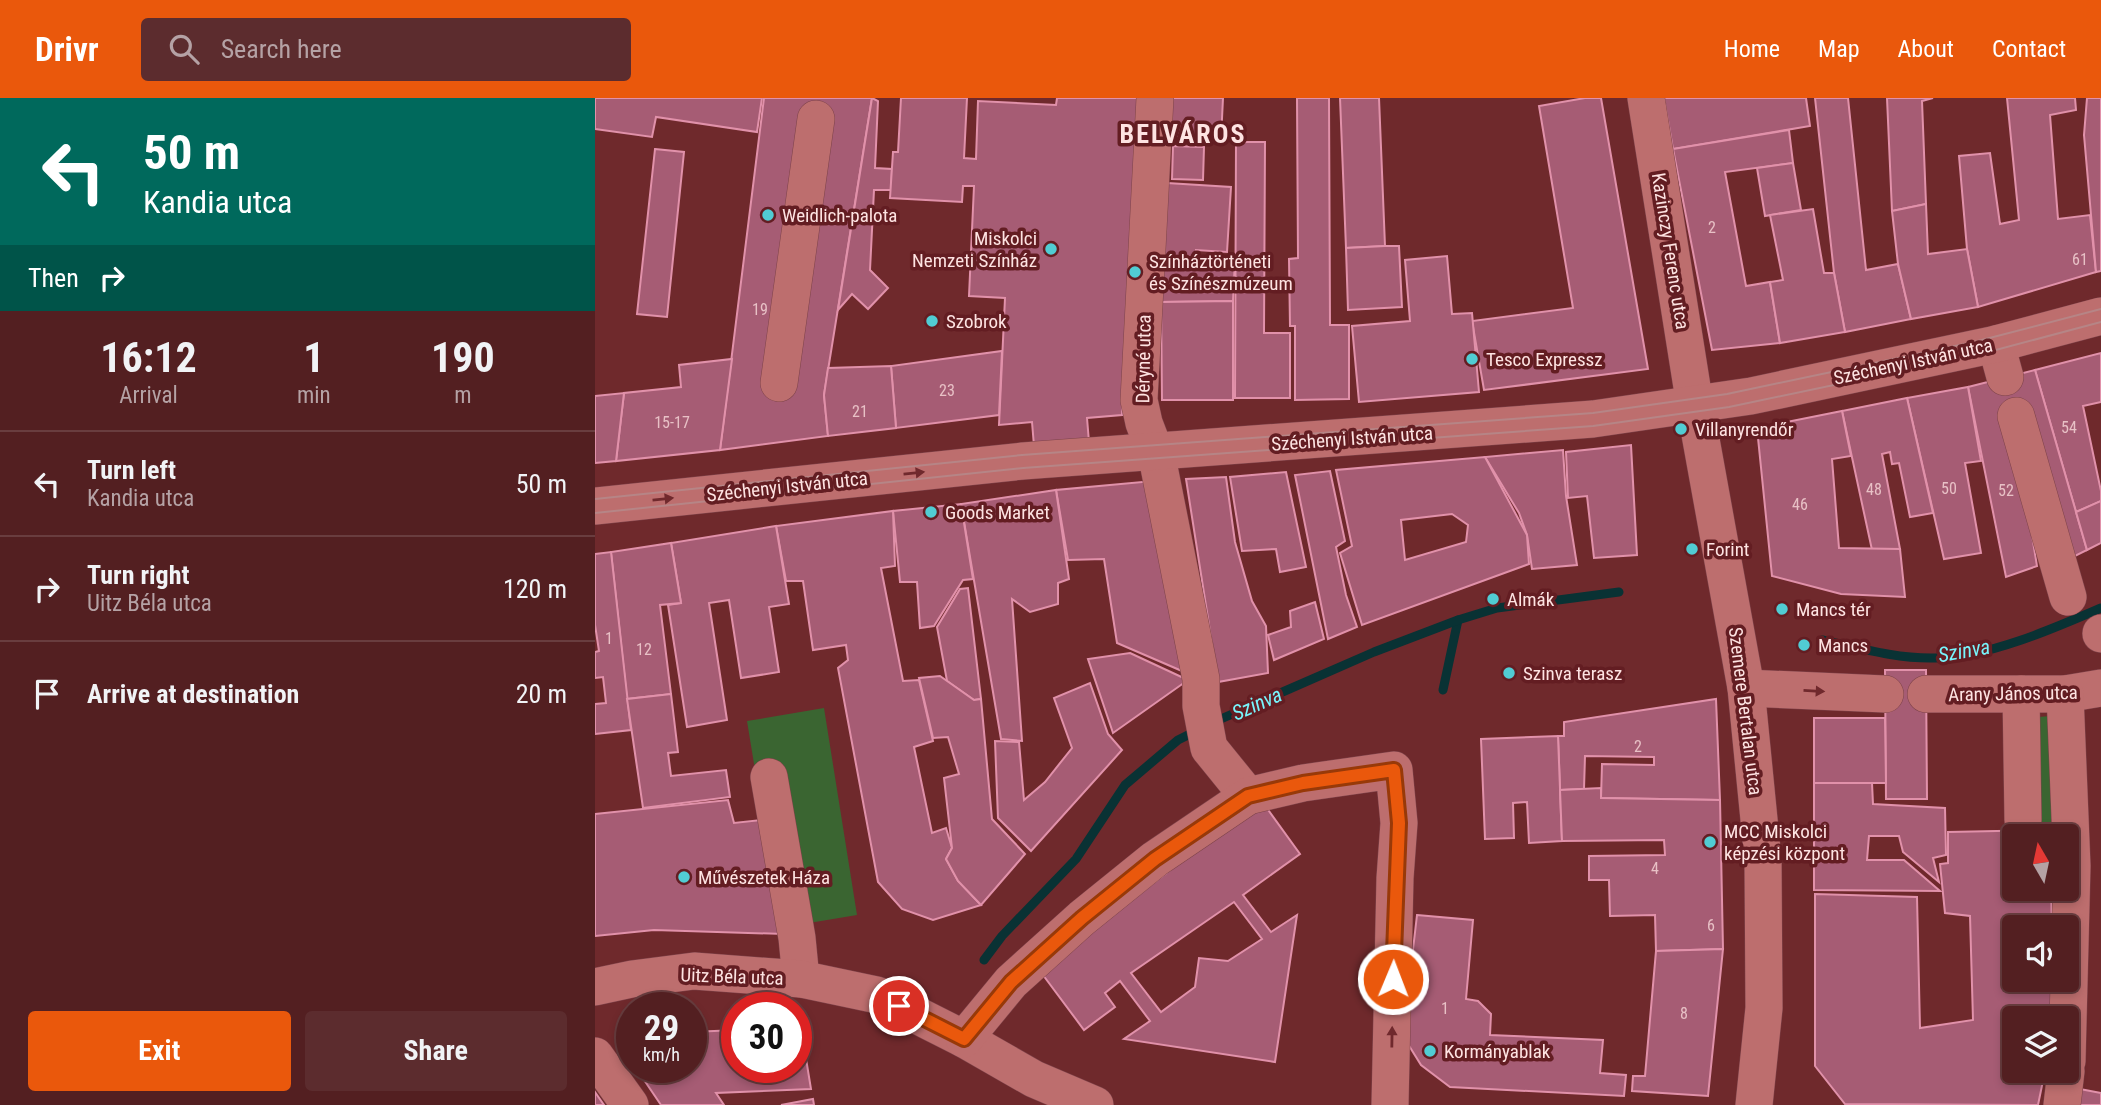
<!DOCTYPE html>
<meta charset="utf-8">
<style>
body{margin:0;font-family:"Roboto Condensed",sans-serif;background:#5c2c2e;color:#f1f3f6;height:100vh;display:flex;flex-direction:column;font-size:26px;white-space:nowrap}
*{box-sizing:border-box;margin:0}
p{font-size:23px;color:#b5a2a5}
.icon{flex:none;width:38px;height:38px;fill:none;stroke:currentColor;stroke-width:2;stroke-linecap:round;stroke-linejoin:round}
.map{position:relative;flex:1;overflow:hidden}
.sheet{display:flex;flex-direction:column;background:#531f21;width:595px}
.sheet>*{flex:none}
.guide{background:#00695c;color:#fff;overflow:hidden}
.needle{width:46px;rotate:351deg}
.controls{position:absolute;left:1407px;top:726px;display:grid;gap:14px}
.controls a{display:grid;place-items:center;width:77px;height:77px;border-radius:7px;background:#531f21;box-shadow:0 4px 10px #0003,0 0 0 2px #693d3f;font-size:35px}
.speed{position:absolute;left:21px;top:894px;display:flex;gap:14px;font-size:35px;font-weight:700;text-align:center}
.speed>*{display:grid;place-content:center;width:91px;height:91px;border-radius:50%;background:#531f21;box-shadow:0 4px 10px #0003,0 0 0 2px #693d3f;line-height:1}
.speed small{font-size:18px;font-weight:400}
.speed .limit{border:10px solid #d22;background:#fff;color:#111}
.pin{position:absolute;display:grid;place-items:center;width:60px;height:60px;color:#fff;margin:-30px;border:4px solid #fff;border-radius:50%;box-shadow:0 2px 7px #0007}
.me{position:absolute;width:77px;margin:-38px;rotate:1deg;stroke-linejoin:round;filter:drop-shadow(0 0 5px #0008)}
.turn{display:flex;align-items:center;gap:24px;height:147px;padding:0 28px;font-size:32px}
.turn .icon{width:91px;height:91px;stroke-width:2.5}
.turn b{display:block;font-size:49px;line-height:60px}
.then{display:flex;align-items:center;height:66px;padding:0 28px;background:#0003;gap:14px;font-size:26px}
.eta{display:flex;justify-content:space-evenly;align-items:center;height:119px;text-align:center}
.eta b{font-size:42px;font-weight:700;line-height:49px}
.cta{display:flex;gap:14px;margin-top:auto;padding:14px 28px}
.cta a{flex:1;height:80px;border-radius:7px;background:#ea580c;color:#fff;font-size:28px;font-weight:700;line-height:80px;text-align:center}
.cta a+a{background:#5c2c2e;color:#f1f3f6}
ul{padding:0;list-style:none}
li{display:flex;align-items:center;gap:21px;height:105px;padding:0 28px;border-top:2px solid #693d3f}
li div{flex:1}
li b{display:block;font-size:26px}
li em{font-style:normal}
header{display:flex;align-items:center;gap:42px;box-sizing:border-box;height:98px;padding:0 35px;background:#ea580c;color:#fff}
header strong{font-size:33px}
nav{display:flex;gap:38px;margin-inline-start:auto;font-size:24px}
.search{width:490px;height:63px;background:#5c2c2e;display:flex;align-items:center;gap:18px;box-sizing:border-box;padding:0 24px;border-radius:7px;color:#b5a2a5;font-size:26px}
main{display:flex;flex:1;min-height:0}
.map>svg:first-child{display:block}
</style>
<header>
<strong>Drivr</strong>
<div class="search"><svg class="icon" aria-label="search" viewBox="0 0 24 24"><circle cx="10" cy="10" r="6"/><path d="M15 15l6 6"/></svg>Search here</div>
<nav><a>Home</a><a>Map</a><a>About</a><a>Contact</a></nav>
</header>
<main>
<section class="sheet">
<div class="guide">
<div class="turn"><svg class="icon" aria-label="left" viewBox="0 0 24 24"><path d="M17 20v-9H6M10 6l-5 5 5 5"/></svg><div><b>50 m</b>Kandia utca</div></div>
<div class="then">Then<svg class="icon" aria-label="right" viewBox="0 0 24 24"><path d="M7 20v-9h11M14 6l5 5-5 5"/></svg></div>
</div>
<div class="eta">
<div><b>16:12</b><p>Arrival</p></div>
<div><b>1</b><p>min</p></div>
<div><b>190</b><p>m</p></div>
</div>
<ul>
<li><svg class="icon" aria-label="left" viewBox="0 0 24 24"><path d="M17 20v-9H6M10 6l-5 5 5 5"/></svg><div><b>Turn left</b><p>Kandia utca</p></div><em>50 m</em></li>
<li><svg class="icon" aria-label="right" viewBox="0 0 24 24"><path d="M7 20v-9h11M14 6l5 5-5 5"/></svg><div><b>Turn right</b><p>Uitz Béla utca</p></div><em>120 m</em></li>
<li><svg class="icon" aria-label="arrive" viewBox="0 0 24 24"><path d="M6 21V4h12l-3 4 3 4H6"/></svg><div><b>Arrive at destination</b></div><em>20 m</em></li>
</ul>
<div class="cta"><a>Exit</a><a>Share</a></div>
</section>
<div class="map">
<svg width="1506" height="1007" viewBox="0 0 1506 1007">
<rect width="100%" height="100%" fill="#6f292c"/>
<g fill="#3a6531">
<path d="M229 610 262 817 208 826 161 678 152 623Z"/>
<path d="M1456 618 1461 728 1436 729 1430 620Z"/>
</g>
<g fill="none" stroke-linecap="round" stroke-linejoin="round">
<g stroke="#093234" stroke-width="9">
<path d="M1227 542C1264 550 1302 561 1340 560 1391 560 1460 530 1506 510"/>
<path d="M848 592 863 522"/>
<path d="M619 624 779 554 863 522 902 510 1024 494"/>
<path d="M389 862 407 838 481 761 530 687 583 642 603 632"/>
</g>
</g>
<g fill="#a65c74" stroke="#e191aa" stroke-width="2" fill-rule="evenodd">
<path d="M0 0H167L162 34 61 19 57 39 0 31Z"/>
<path d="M169 0H277L229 297 233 338 125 352Z"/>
<path d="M277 0 283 3 280 70 297 71 296 92H279L275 172 293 190 273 211 257 196 243 212Z"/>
<path d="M306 0H372L369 60 381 61 383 3 461 7 462 0H543L527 317 492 320 494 344 439 348 437 324 404 327 410 200 374 198 379 88H368L367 104 295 100 298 54H303Z"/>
<path d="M575 0H628L626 41 574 38Z"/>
<path d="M702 0H734L735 227H754V301L700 302V228H695L694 161 703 160Z"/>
<path d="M745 0H784L790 148 751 150Z"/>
<path d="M990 0H1006L1053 271 889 292 877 223 978 210 944 8Z"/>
<path d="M1069 0H1211L1215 28 1078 51Z"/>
<path d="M1220 0H1253L1271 172 1303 166 1316 221 1250 234 1239 175Z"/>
<path d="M1292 0H1338L1327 3 1331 106 1297 113Z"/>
<path d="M1412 0H1480L1481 12 1455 17 1463 121 1495 117 1501 174 1383 209 1372 151 1364 58 1395 55 1405 126 1424 122Z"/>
<path d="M1492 0H1506V173L1501 174 1489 37Z"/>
<path d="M1194 32 1198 65 1130 74 1151 188 1175 184 1185 245 1117 252 1078 51Z"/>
<path d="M641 44H670L669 235H695V300H640Z"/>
<path d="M578 48 609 49 608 82 577 81Z"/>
<path d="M60 51 89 54 72 219 42 216Z"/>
<path d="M1198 65 1206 112 1170 118 1162 70Z"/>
<path d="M572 85 636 89 632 154 601 152V159L567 157Z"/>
<path d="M1331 106 1333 156 1372 151 1383 209 1316 221 1303 166 1297 113Z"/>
<path d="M1218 111 1229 175H1239L1250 234 1185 245 1175 184 1188 182 1175 117Z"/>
<path d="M790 148H804L807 209 753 212 751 150Z"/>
<path d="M567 157 640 162 638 203 566 204Z"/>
<path d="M852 158 857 216 877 215 884 294 764 304 757 228 815 223 810 162Z"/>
<path d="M638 203V302H567L566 204Z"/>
<path d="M407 253 404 317 301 330 296 268Z"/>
<path d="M1506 255V304L1488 308 1506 393V403L1481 414 1440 272Z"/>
<path d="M137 261 125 352 21 363 29 295 86 289 84 267Z"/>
<path d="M296 268 301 330 233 338 229 297 233 270Z"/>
<path d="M1440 272 1492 452 1474 461 1426 370 1442 468 1411 479 1373 289Z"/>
<path d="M1373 289 1386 363 1370 365 1386 455 1349 461 1312 300Z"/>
<path d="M29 295 21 363 0 365V298Z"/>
<path d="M1312 300 1338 415 1315 419 1304 365 1297 366 1295 354 1287 356 1305 451 1277 452 1247 313Z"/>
<path d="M1247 313 1256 358 1237 361 1244 450 1305 451 1310 499 1246 496 1177 478 1162 330Z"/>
<path d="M1036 347 1042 457 999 460 992 398 973 400 971 354Z"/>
<path d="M968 352 971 398 982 467 937 471 932 437 924 415 890 359Z"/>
<path d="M890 359 932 437 934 466 767 527 745 455 757 448 741 372ZM857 416 873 427 871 444 810 462 806 422Z"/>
<path d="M735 373 750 443 741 449 751 497 762 529 733 541 700 377Z"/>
<path d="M691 374 711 469 685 474 681 451 647 453 635 379Z"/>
<path d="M631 379 640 444 657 503 671 528 673 575 623 584 591 381Z"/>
<path d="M558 383 587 573 522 545 509 461 473 462 461 392Z"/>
<path d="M461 392 474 481 463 485V506L435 514 417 501 427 643 406 641 366 406Z"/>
<path d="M1506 403V445L1492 452 1481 414Z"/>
<path d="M366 406 378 481 368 482 339 528 325 530 322 484H305L298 413Z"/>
<path d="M298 413 300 468 286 470 308 583 324 582 338 643 319 649 337 735 351 730 357 750 351 761 363 783 386 807 338 822 307 811 283 784 243 570 253 562 251 547 218 552 208 483H191L181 428Z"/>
<path d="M181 428 194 506 174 509 184 574 146 580 134 502 114 505 132 622 92 629 73 507 86 505 76 445Z"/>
<path d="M76 445 86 505 65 507 76 596 32 601 16 454Z"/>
<path d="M16 454 36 632 0 636V606L11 605 8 579 0 580V554L4 553 0 527V456Z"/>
<path d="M373 490 386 601 379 602 352 583 342 529 365 491Z"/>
<path d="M720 504 729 541 679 562 673 537 696 529 695 513Z"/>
<path d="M535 555 593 582 518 635 493 561Z"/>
<path d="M1290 572H1331L1332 701H1291Z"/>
<path d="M345 578 379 602 386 601 397 721 430 756 386 807 363 783 351 761 357 750 349 680 364 676 353 639 338 640 324 580Z"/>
<path d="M495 585 513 636 527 652 436 753 403 720 400 643 424 644 429 702 450 684 477 650 459 600Z"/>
<path d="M76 596 83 654 73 655 76 678 131 672 135 699 48 710 32 601Z"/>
<path d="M1121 601 1125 702 1006 700 1007 666 1059 667V659L990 658 989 691 965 692 963 638H969V624Z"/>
<path d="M1219 620H1290L1291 685H1219Z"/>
<path d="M963 638 967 743 934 745 932 704 918 705 919 740 890 741 886 641Z"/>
<path d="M1219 685H1277L1278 706 1350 710 1351 757 1338 760 1344 784 1308 754 1304 738H1274L1272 762H1309L1345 793 1219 792Z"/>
<path d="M1006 690V700L1125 702 1128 851 1061 853 1060 817 1015 818 1014 782H994V758L1070 757 1069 742 967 743 965 692Z"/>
<path d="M133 702 139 725 166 722 189 836 59 832 0 838V716Z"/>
<path d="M666 702 705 756 648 797 676 834 702 817 680 964 529 941 555 923 525 883 510 895 520 909 489 932 445 873ZM639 804 667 841 633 863 604 860 600 889 566 914 536 875Z"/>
<path d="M1454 732V738H1419V791H1456L1457 830H1419V882H1459L1460 920H1419V973H1450L1443 1007 1250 1006 1220 968V796L1322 799 1325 930 1378 922 1375 818 1350 815 1345 766 1353 765V734Z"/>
<path d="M822 817 878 822 871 901 883 903 896 916 895 937 1008 942 1005 975 1031 977 1029 998 855 989 826 967 808 938Z"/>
<path d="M1128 851 1113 998 1037 993 1038 978H1050L1061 853Z"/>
<path d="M201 930H206L216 991 121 995 129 1007H66L41 970H96V934L142 932V970H201Z"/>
<path d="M35 936H37V962L29 950Z"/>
<path d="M1485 991 1506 995V1007H1482Z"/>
<path d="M0 994 9 1007H0Z"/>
<path d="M218 1001 219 1007H186Z"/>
</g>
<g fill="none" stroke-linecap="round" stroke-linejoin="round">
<g stroke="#7e434a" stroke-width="38">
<g id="minor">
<path d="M560 0 544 302 549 325 562 359 606 581V608L614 650 653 698"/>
<path d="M1051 0 1101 314 1151 590 1168 762 1169 910 1159 1007"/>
<path d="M1401 246 1410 279"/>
<path d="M184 285 221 21"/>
<path d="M1421 318 1473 499"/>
<path d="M0 408 428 363 998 321 1156 298 1401 246 1506 218"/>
<path d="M1506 535V536"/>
<path d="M1151 590 1290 596"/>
<path d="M1331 596H1470L1506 590"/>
<path d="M1426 596 1428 722"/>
<path d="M1470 596 1477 768 1472 963"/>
<path d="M174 679 202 840 206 881"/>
<path d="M0 889 37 881 99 873 206 881 282 897 369 941 439 981 500 1007"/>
<path d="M369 941 416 884 487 820 560 761 653 698 708 685 799 672 804 725 800 780 795 1007"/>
<path d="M0 958 35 1007"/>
<path d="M1467 1007 1471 973"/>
</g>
</g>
<use href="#minor" stroke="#bd6e6e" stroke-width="37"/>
<g stroke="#b68586" stroke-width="2">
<path d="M0 401 427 357 998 315 1132 296 1379 244 1506 211"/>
<path d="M0 415 428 370 998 328 1134 309 1382 257 1506 224"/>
</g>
</g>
<defs><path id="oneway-solid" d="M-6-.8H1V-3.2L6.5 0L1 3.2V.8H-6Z" transform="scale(1.75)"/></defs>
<g fill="#70292d">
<use href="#oneway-solid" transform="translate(319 375) rotate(-6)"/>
<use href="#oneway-solid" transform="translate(68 401) rotate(-6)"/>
<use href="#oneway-solid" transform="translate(1219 593) rotate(3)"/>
<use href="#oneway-solid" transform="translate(797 939) rotate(-89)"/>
</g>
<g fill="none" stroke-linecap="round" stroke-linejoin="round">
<g stroke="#983908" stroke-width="18">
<path id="route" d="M304 908 369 941 416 884 487 820 560 761 653 698 708 685 799 672 804 725 798 881"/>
</g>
<use href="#route" stroke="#ea580c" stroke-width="12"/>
</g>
<g fill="#51ccd3" stroke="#631d22" stroke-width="2.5">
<circle cx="173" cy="117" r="7"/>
<circle cx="456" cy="151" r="7"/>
<circle cx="540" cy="174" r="7"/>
<circle cx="337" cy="223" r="7"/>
<circle cx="877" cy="261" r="7"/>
<circle cx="1086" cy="331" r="7"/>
<circle cx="336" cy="414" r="7"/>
<circle cx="1097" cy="451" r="7"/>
<circle cx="898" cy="501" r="7"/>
<circle cx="1187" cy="511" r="7"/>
<circle cx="1209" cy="547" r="7"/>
<circle cx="914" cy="575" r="7"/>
<circle cx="1115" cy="744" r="7"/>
<circle cx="89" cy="779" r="7"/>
<circle cx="835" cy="953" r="7"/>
</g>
<g text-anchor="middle" stroke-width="7" stroke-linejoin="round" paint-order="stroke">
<g font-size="16" fill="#e8c1c6">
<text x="1117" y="135">2</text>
<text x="1485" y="167">61</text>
<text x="165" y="217">19</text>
<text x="352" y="298">23</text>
<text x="265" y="319">21</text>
<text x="77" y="330">15-17</text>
<text x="1474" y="335">54</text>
<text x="1354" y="396">50</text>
<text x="1279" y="397">48</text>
<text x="1411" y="398">52</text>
<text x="1205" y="412">46</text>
<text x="14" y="546">1</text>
<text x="49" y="557">12</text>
<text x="1043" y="654">2</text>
<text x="1060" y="776">4</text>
<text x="1116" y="833">6</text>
<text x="850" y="916">1</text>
<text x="1089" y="921">8</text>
</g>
<g font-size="19" fill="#fee3e2" stroke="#631d22" text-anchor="start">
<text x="187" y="124">Weidlich-palota</text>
<text x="442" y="147" text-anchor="end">Miskolci<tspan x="442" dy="22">Nemzeti Színház</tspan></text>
<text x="554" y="170">Színháztörténeti<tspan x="554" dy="22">és Színészmúzeum</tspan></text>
<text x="351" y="230">Szobrok</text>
<text x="891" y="268">Tesco Expressz</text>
<text x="1100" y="338">Villanyrendőr</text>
<text x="350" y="421">Goods Market</text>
<text x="1111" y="458">Forint</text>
<text x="912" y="508">Almák</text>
<text x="1201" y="518">Mancs tér</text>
<text x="1223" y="554">Mancs</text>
<text x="928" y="582">Szinva terasz</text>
<text x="1129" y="740">MCC Miskolci<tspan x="1129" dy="22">képzési központ</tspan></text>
<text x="103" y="786">Művészetek Háza</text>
<text x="849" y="960">Kormányablak</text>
</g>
<g font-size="19" fill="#fee3e2" stroke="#631d22">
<text transform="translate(1076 153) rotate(81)" y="7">Kazinczy Ferenc utca</text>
<text transform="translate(548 261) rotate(-89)" y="7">Déryné utca</text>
<text transform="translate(1318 263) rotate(-12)" y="7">Széchenyi István utca</text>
<text transform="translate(757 340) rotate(-4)" y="7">Széchenyi István utca</text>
<text transform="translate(192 388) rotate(-6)" y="7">Széchenyi István utca</text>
<text transform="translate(1418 595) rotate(-1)" y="7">Arany János utca</text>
<text transform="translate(1151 613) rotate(83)" y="7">Szemere Bertalan utca</text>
<text transform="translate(137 878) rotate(2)" y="7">Uitz Béla utca</text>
</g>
<g font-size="21" font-style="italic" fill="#78f5fc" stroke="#631d22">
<text transform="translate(1369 553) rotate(-10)" y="7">Szinva</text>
<text transform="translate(662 606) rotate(-24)" y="7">Szinva</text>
</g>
<g font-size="26" font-weight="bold" letter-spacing="2" fill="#fee3e2" stroke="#631d22">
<text x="588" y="45">BELVÁROS</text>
</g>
</g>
</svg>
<div class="controls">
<a><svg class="needle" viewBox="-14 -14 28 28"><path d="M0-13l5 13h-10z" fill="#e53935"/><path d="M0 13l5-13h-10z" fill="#b5a2a5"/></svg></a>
<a><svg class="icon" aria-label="sound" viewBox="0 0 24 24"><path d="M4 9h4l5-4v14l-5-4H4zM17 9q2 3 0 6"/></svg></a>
<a><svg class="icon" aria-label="layers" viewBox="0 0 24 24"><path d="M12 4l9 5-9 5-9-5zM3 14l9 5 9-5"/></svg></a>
</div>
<div class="speed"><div>29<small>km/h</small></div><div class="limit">30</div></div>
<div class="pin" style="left:304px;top:908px;background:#d93025"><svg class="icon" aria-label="arrive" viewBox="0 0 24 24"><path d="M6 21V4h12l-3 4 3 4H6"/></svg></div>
<svg class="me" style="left:798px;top:881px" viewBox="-20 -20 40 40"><circle r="17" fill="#ea580c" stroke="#fff" stroke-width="3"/><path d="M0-11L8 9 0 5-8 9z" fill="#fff"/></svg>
</div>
</main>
